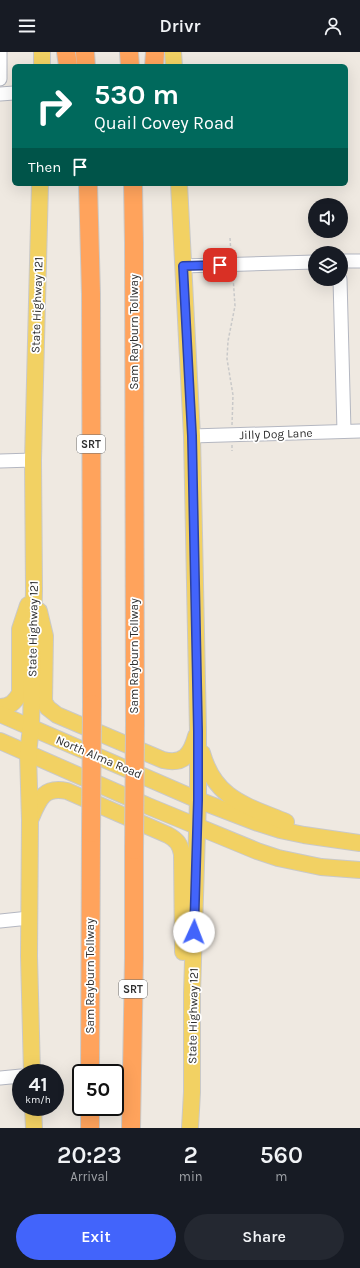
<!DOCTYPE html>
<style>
body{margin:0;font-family:Karla,sans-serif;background:#242831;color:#f1f3f6;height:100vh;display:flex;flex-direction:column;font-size:15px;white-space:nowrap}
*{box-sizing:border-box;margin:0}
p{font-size:13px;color:#9ea1a6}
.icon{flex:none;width:22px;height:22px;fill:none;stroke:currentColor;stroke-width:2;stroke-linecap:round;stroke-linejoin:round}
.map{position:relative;height:1076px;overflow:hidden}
.drawer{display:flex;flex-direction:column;background:#171b24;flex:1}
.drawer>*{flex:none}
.top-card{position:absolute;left:12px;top:12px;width:336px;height:122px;border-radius:6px;box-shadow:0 4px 16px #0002;background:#00695c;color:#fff;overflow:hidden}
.fabs{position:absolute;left:308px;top:146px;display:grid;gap:8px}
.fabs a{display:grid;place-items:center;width:40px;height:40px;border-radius:50%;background:#171b24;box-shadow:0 4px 16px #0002;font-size:20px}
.speed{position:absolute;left:12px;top:1012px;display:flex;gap:8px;font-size:20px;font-weight:700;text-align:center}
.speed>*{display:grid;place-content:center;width:52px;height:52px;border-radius:50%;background:#171b24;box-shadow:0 4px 16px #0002;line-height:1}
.speed small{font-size:10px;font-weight:400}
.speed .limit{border:2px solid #111;border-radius:6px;background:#fff;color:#111}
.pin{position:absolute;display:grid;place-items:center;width:34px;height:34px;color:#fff;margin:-17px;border-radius:8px;box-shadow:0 2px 6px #0006}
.me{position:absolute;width:44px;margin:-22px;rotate:2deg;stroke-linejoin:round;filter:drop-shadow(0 0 3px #0008)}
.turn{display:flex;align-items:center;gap:14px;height:84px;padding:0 16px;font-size:18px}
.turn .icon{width:52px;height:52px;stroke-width:2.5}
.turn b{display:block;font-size:28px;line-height:34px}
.then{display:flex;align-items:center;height:38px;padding:0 16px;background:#0003;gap:8px;font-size:15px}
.eta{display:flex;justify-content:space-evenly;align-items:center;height:68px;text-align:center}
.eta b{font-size:24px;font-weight:600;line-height:28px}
.cta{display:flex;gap:8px;margin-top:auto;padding:8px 16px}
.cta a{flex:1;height:46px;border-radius:24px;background:#4264fb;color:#fff;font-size:16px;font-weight:600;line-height:46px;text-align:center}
.cta a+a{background:#242831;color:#f1f3f6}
header{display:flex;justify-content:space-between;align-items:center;height:52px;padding:0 16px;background:#171b24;font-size:18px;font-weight:600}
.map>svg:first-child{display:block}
</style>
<header><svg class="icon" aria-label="menu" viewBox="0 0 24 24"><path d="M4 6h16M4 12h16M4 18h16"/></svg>Drivr<svg class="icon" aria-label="person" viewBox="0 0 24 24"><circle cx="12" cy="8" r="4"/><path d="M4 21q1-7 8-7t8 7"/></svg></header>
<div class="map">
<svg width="360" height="1076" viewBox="0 0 360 1076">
<rect width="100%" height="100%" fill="#efe9e1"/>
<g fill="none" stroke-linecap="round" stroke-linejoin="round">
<g stroke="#b4b7c1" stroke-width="15">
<g id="minor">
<path d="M0 27V0"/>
<path d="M0 42 14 41"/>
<path d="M341 209H360"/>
<path d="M183 214 315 210"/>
<path d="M340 227 344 379"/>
<path d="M192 384 360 379"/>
<path d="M0 409 33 408"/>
<path d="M0 869 29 866"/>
<path d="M0 1026 21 1024"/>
</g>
</g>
<g stroke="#c9c9c9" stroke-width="18">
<g id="major">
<path d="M42 0V14"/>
<path d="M173 0 174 14"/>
<path d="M179 132 192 384 198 679V748L192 941V1040L190 1076"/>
<path d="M39 559 45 584 44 650 48 656 57 663 163 708C184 713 191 702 196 684"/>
<path d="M0 655C10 655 15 650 20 641V577L28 553"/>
<path d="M0 662 198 748 258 771 280 778 304 783 360 791"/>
<path d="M0 689 148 754 257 799 278 806 321 815 360 818"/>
<path d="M202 701C215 747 245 753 286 770"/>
<path d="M31 766C39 747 44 734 67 739L168 783C177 788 180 792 182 802L183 900"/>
<path d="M32 1021 29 904 30 768 28 702 31 675 34 537 33 408 40 132"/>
<path d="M33 1055 34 1076"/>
</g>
</g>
<g stroke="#c9c9c9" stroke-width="20">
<g id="highway">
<path d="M66 0 68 14"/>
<path d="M85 0 86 14"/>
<path d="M129 0 130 14"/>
<path d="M154 14 155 0"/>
<path d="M88 132 91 242 92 652"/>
<path d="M133 132 134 191 135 671"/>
<path d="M90 1021 91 781"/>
<path d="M90 1076V1055"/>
<path d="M131 1076 134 906V798"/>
</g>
</g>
<g stroke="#c9c9c9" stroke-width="1.5" stroke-dasharray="3 2" stroke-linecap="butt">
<path d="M230 186 231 202"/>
<path d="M232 373 233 343 227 307 228 289 235 254 233 224"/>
<path d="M232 393V399"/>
</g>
<use href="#minor" stroke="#fff" stroke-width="13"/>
<use href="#major" stroke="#f2d163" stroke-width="16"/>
<use href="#highway" stroke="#ffa35c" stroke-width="18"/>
<g stroke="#c9c9c9" stroke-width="20" stroke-linecap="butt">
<g id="highway-bridge">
<path d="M91 781 92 652"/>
<path d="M134 798 135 671"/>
</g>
</g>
<use href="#highway-bridge" stroke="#ffa35c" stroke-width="18"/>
</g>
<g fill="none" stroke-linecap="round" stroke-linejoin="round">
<g stroke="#2b41a3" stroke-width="10">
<path id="route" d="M194 880 198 748V679L192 384 183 214 220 213"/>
</g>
<use href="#route" stroke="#4264fb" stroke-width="7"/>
</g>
<g text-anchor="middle" stroke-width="3.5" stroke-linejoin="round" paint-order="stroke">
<g fill="#fff" stroke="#6d6d6d" stroke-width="1">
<rect x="77" y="383" width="28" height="18" rx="3"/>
<rect x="119" y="928" width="28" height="18" rx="3"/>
</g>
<g font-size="11" font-weight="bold" fill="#2e2e2e">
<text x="91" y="396">SRT</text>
<text x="133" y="941">SRT</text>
</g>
<g font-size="12" fill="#2e2e2e" stroke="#fff">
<text transform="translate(37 253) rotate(-88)" y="4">State Highway 121</text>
<text transform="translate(134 280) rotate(-90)" y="4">Sam Rayburn Tollway</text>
<text transform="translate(276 382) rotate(-2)" y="4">Jilly Dog Lane</text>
<text transform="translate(33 577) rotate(-89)" y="4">State Highway 121</text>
<text transform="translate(134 604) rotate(-90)" y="4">Sam Rayburn Tollway</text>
<text transform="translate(99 705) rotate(23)" y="4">North Alma Road</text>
<text transform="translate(90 924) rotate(-90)" y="4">Sam Rayburn Tollway</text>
<text transform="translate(193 964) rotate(-89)" y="4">State Highway 121</text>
</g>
</g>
</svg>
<div class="fabs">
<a><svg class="icon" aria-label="sound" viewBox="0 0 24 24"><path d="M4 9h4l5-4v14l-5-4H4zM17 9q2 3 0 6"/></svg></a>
<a><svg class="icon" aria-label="layers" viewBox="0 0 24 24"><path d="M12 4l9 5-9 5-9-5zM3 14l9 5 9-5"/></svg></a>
</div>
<div class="speed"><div>41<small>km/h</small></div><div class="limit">50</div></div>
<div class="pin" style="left:220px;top:213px;background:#d93025"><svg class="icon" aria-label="arrive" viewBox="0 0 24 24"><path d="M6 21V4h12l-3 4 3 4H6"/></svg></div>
<svg class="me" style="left:194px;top:880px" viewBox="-20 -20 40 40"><circle r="19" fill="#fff"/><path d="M0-13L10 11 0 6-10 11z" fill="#4264fb"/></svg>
<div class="top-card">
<div class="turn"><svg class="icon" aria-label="right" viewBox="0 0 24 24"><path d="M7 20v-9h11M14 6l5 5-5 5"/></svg><div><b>530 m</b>Quail Covey Road</div></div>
<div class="then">Then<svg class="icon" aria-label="arrive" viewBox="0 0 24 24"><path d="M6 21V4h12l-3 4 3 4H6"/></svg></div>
</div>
</div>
<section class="drawer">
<div class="eta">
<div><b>20:23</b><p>Arrival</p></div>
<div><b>2</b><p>min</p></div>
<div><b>560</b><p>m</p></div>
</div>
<div class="cta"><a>Exit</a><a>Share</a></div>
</section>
